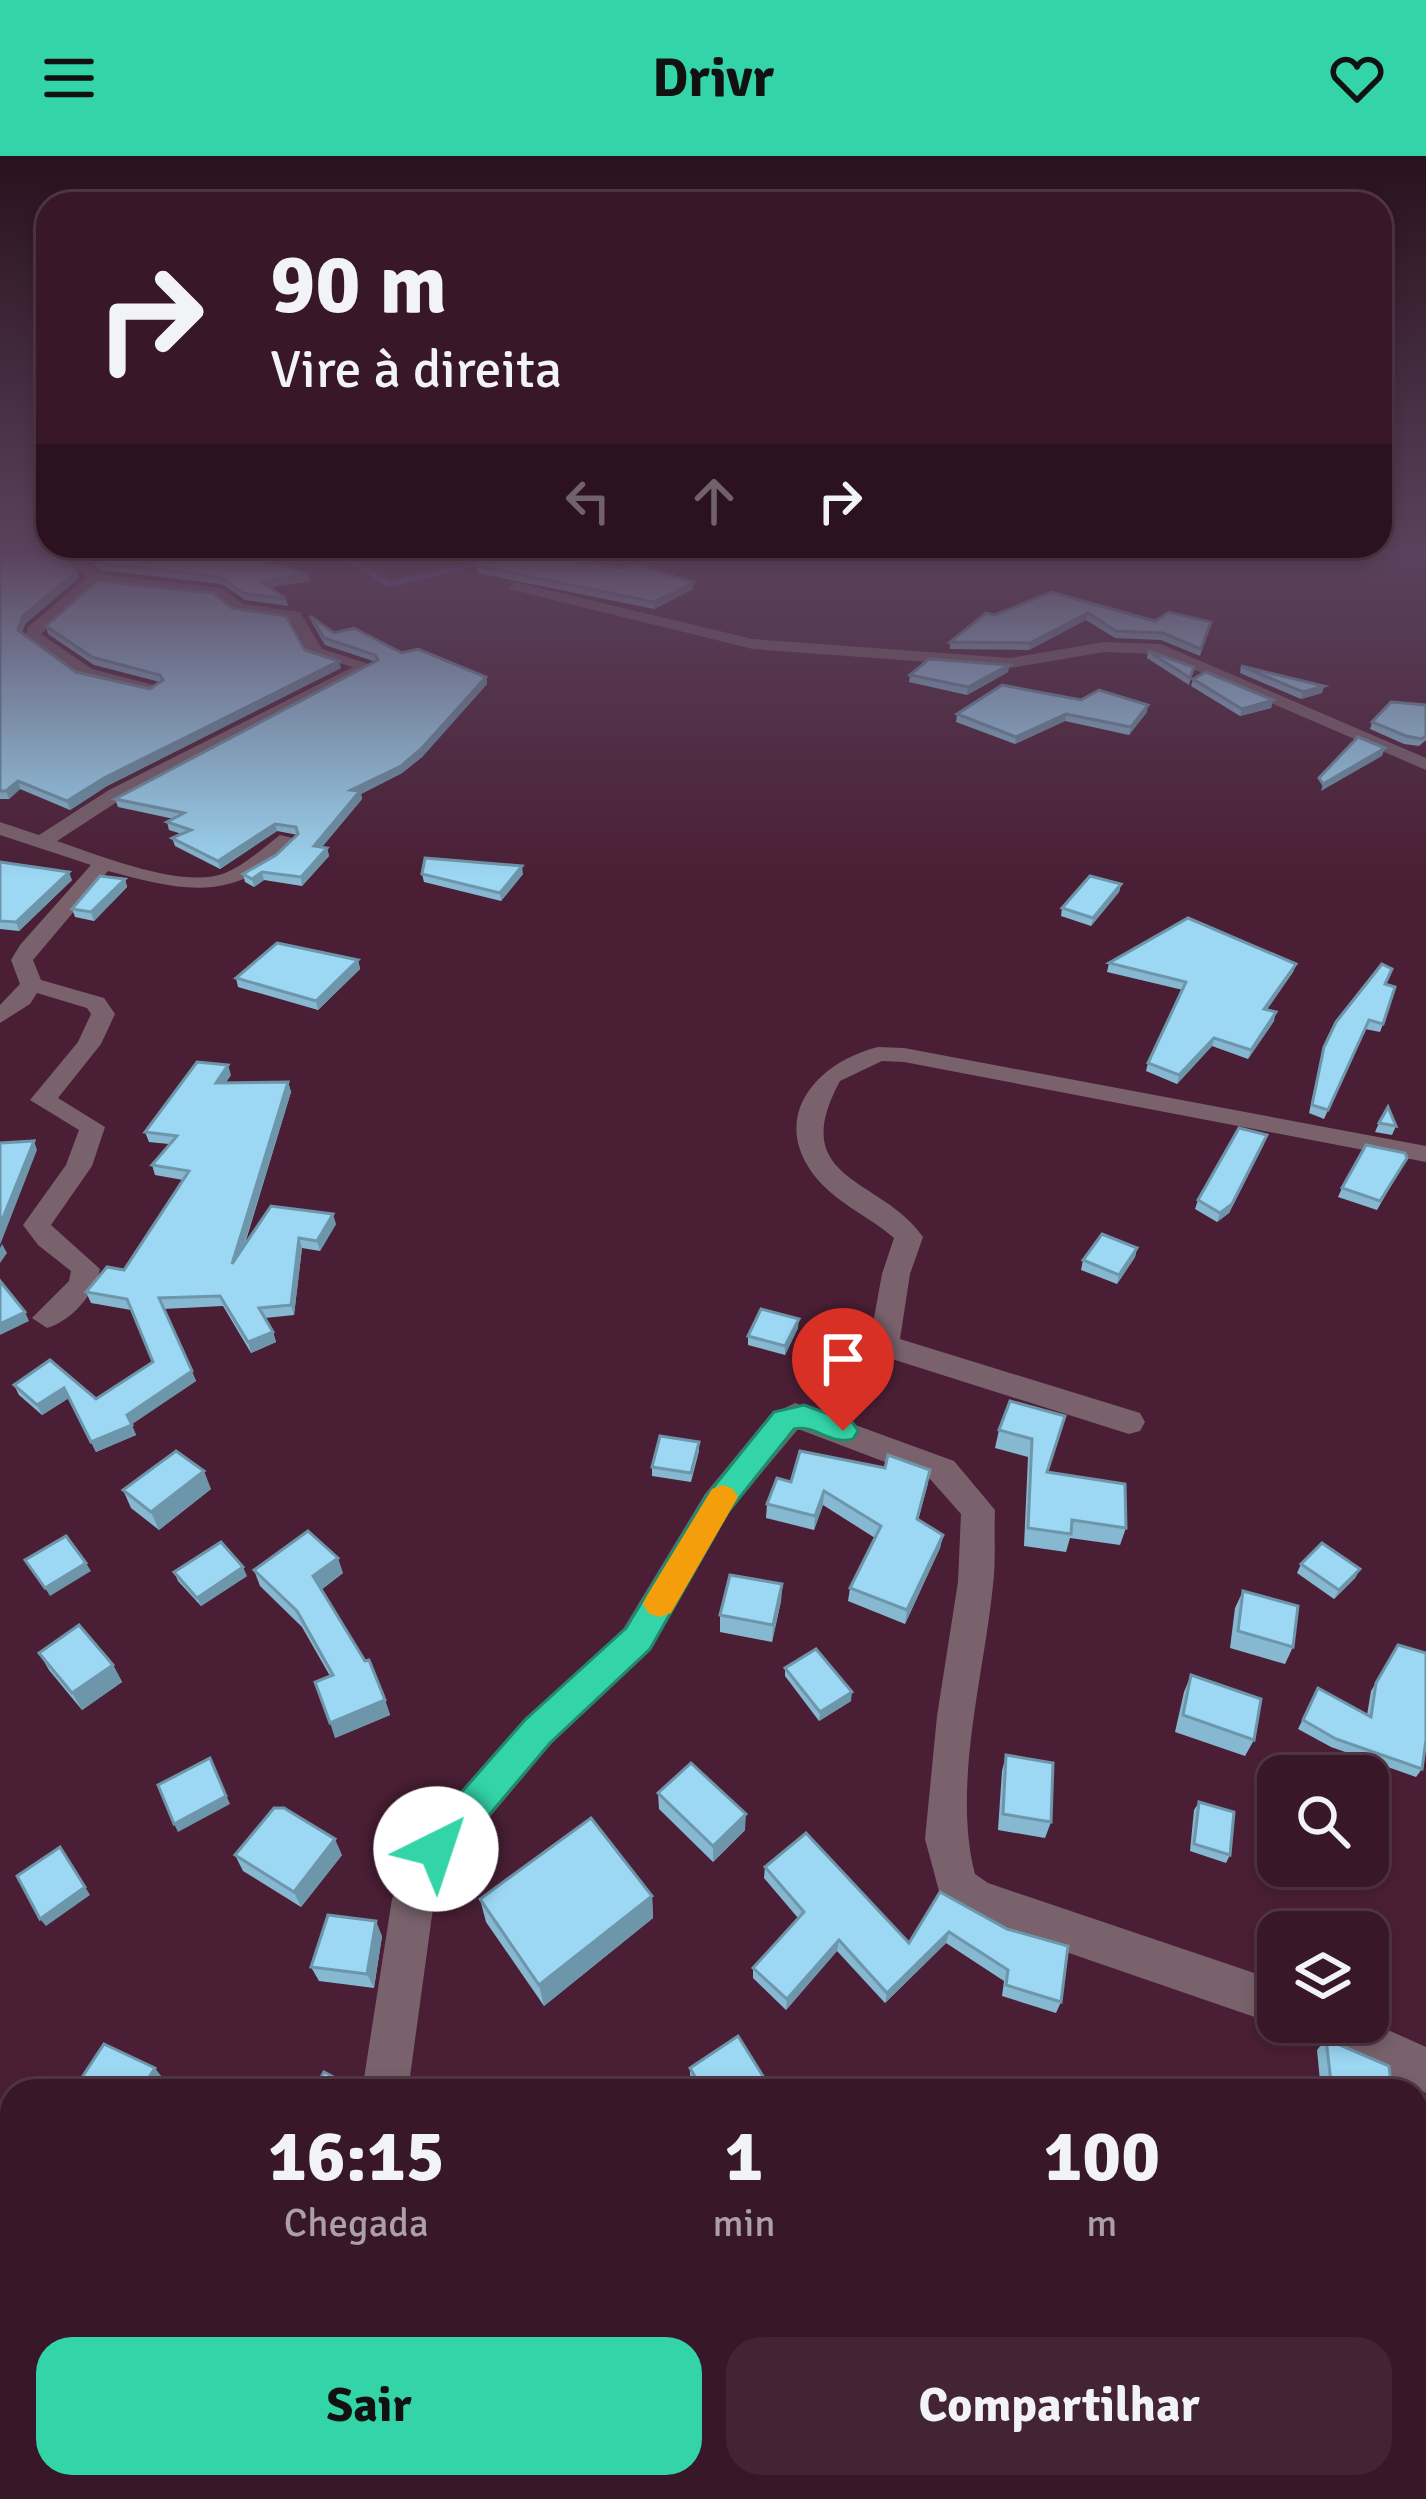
<!DOCTYPE html>
<html lang="pt">
<meta charset="utf-8">
<style>
body{margin:0;font-family:Signika,sans-serif;background:#432434;color:#f1f3f6;height:100vh;display:flex;flex-direction:column;font-size:45px;white-space:nowrap}
*{box-sizing:border-box;margin:0}
p{font-size:39px;color:#ab9fa8}
.icon{flex:none;width:66px;height:66px;fill:none;stroke:currentColor;stroke-width:2;stroke-linecap:round;stroke-linejoin:round}
.map{position:relative;flex:1;overflow:hidden}
.details{position:absolute;left:0px;top:1923px;width:1428px;height:420px;display:flex;flex-direction:column;background:#381728;border-radius:36px 36px 0 0;box-shadow:0 6px 18px #0003,0 0 0 3px #523645}
.details>*{flex:none}
.guide{position:absolute;left:36px;top:36px;width:1356px;height:366px;border-radius:36px;box-shadow:0 6px 18px #0003,0 0 0 3px #523645;background:#381728;color:#f1f3f6;overflow:hidden}
.buttons{position:absolute;left:1257px;top:1599px;display:grid;gap:24px}
.buttons a{display:grid;place-items:center;width:132px;height:132px;border-radius:24px;background:#381728;box-shadow:0 6px 18px #0003,0 0 0 3px #523645;font-size:60px}
.pin{position:absolute;display:grid;place-items:center;width:102px;height:102px;color:#fff;margin:-123px -51px;border-radius:50% 50% 50% 0;rotate:-45deg;box-shadow:0 0 12px #0007}
.pin .icon{rotate:45deg}
.me{position:absolute;width:132px;margin:-66px;rotate:41deg;stroke-linejoin:round;filter:drop-shadow(0 0 9px #0008)}
.turn{display:flex;align-items:center;gap:42px;height:252px;padding:0 36px;font-size:54px}
.turn .icon{width:156px;height:156px;stroke-width:2.5}
.turn b{display:block;font-size:84px;line-height:102px}
.lanes{display:flex;align-items:center;height:114px;padding:0 36px;background:#0003;justify-content:center;gap:60px;direction:ltr}
.lanes .off{opacity:.35}
.eta{display:flex;justify-content:space-evenly;align-items:center;height:204px;text-align:center}
.eta b{font-size:72px;font-weight:700;line-height:84px}
.cta{display:flex;gap:24px;margin-top:auto;padding:24px 36px}
.cta a{flex:1;height:138px;border-radius:36px;background:#33d4a8;color:#111;font-size:48px;font-weight:700;line-height:138px;text-align:center}
.cta a+a{background:#432434;color:#f1f3f6}
header{display:flex;justify-content:space-between;align-items:center;height:156px;padding:0 36px;background:#33d4a8;color:#111;font-size:54px;font-weight:700}
.map>svg:first-child{display:block}
</style>
<header><svg class="icon" aria-label="menu" viewBox="0 0 24 24"><path d="M4 6h16M4 12h16M4 18h16"/></svg>Drivr<svg class="icon" aria-label="heart" viewBox="0 0 24 24"><path d="M12 20l-8-8c-3-5 5-10 8-4 3-6 11-1 8 4z"/></svg></header>
<div class="map">
<svg width="1426" height="2343" viewBox="0 0 1426 2343">
<rect width="100%" height="100%" fill="#4a1f35"/>
<g fill="none" stroke-linecap="round" stroke-linejoin="round">
<g stroke="#6855b5" stroke-width="6">
<path d="M334 394 389 428 491 404"/>
<path d="M515 398 598 395 942 402"/>
</g>
<g fill="#79626c" fill-rule="evenodd">
<path d="M59 394H73L98 418 221 432 243 448 300 456 322 493 375 510 123 642 57 685C98 699 184 734 225 717 245 709 263 692 280 679L297 683C237 748 185 736 108 715L33 804 41 824 104 842 115 858 101 888 58 942 105 971 92 1010 51 1069 100 1113C95 1137 72 1165 47 1172L32 1162 69 1125 71 1115 38 1089 23 1069 66 1009 79 974 30 944 78 886 91 858 87 852 37 837 30 848 0 867V849L20 828 11 804 20 789 91 709 0 679V666L39 679 109 634 353 511 310 499 290 463 234 455 217 440 97 427 41 478 92 513 161 531 153 536 81 520 25 480 28 471 86 422Z"/>
<path d="M514 426 753 483 1010 502 1104 486 1161 488 1426 602V614L1158 498 1104 496 1010 512 753 493 509 433Z"/>
<path d="M878 891 904 892 1426 990V1006L904 906 882 905 840 925C785 1026 882 1021 923 1081L910 1118 900 1183 1140 1257 1145 1266 1140 1275 1129 1278 873 1197 869 1189 882 1118 894 1082C870 1061 840 1049 818 1024 767 964 814 907 878 891Z"/>
<path d="M795 1247 954 1305 995 1354C994 1379 996 1405 993 1429 984 1520 952 1630 975 1718L988 1727 1278 1825V1866H1285L1278 1869 976 1765 942 1746 925 1683 937 1560 958 1426 961 1358 930 1323 798 1273 729 1356 648 1497 552 1587 451 1707 434 1745 408 1935H362L392 1743 423 1679 524 1563 622 1475 705 1338 770 1259Z"/>
<path d="M1368 1865 1426 1891V1937L1304 1882 1298 1866Z"/>
<path d="M429 2331H485L490 2343H434Z"/>
</g>
</g>
<g fill="#86b9d1">
<path d="M0 394 77 415 79 422 25 468 22 477 76 516 150 533 160 526 94 509 48 478 46 470 232 452 341 512 107 630 70 654 20 633 9 643H0Z"/>
<path d="M79 394H224L311 425 271 431 286 443 288 450 245 444 222 428 100 414Z"/>
<path d="M477 410 623 412 693 433 654 453 478 417Z"/>
<path d="M1051 436 1155 465 1209 473 1200 500 1161 484 1115 482 1086 464 1029 494 950 493V486L995 459Z"/>
<path d="M310 460 334 477 486 521 487 528 422 601 402 617 361 638 362 643 322 691 327 692 329 700 302 730 264 724 254 731 245 726 243 718 276 699 298 679 277 675 220 713 175 690 172 682 182 678 169 674 167 666 174 663 118 651 115 643 376 506 325 489 312 467Z"/>
<path d="M1148 495 1194 511 1189 529 1147 502Z"/>
<path d="M1009 509 1008 516 967 539 909 526 910 519Z"/>
<path d="M1241 510 1324 530 1322 537 1301 543 1240 517Z"/>
<path d="M1193 523 1273 544 1271 552 1240 560 1191 530Z"/>
<path d="M1426 549V584L1419 590 1404 588 1370 573 1372 566Z"/>
<path d="M1147 556 1129 579 1065 565 1015 588 956 566 957 558Z"/>
<path d="M0 706 72 724 19 775 0 773Z"/>
<path d="M422 718H523L501 745 424 726Z"/>
<path d="M125 723 127 731 94 765 75 761 72 753Z"/>
<path d="M1121 728 1119 736 1091 770 1061 760 1062 752Z"/>
<path d="M358 804 360 813 318 854 238 831 236 822Z"/>
<path d="M1109 807 1296 808 1293 816 1267 853 1274 865 1248 903 1212 890 1177 928 1146 915 1148 907 1183 834 1107 816Z"/>
<path d="M1386 828 1383 868 1380 876 1365 873 1324 963 1309 957 1324 891Z"/>
<path d="M231 919 225 927 288 926 291 936 244 1091 336 1068 320 1095 302 1092 294 1159 265 1162 273 1176 276 1186 251 1197 223 1150 163 1153 196 1225 131 1268 136 1279 96 1296 69 1242 42 1259 19 1239 14 1229 96 1243 153 1206 131 1154 91 1147 86 1136 124 1114 183 1024 155 1019 152 1009 169 988 149 986 145 976Z"/>
<path d="M1379 967 1396 970 1392 979 1375 976Z"/>
<path d="M1264 988 1229 1057 1217 1066 1195 1053 1198 1044Z"/>
<path d="M1407 1002 1377 1054 1338 1041 1342 1032Z"/>
<path d="M1137 1092 1135 1101 1117 1128 1081 1114 1083 1104Z"/>
<path d="M798 1172 785 1199 748 1189V1180Z"/>
<path d="M999 1274 1060 1278 1048 1316 1126 1372 1120 1389 1070 1382 1066 1396 1024 1390 1028 1301 995 1292Z"/>
<path d="M699 1286V1295L691 1326 652 1320V1311Z"/>
<path d="M791 1326 928 1327 918 1364 943 1379 940 1392 905 1468 848 1445 850 1432 875 1382 823 1349 814 1374 766 1362 767 1348Z"/>
<path d="M211 1333 159 1374 131 1352 123 1334Z"/>
<path d="M1301 1408 1360 1413 1355 1422 1334 1443 1297 1417Z"/>
<path d="M254 1414 343 1417 321 1434 385 1544 390 1559 335 1582 330 1520 302 1471 260 1430Z"/>
<path d="M174 1416 247 1420 201 1450 178 1425Z"/>
<path d="M782 1428 781 1445 772 1486 720 1476V1459Z"/>
<path d="M1243 1435 1293 1491 1285 1508 1230 1492 1235 1452Z"/>
<path d="M1398 1489 1422 1613 1416 1621 1331 1591 1298 1573 1318 1532 1367 1559 1371 1535Z"/>
<path d="M39 1497 113 1509 122 1526 82 1554 49 1514Z"/>
<path d="M785 1512 851 1545 819 1565 785 1520Z"/>
<path d="M1191 1519 1254 1584 1245 1600 1175 1576 1184 1536Z"/>
<path d="M1006 1599 1051 1666 1045 1682 998 1674 1002 1615Z"/>
<path d="M658 1637 745 1674 713 1706 659 1653Z"/>
<path d="M1199 1646 1230 1699 1226 1707 1190 1695 1194 1654Z"/>
<path d="M235 1699H342L301 1751 243 1715Z"/>
<path d="M765 1711 909 1787 940 1736 1061 1846 1056 1857 1002 1840 1004 1825 946 1787 885 1847 837 1795 786 1854 753 1822V1812L798 1762 764 1722Z"/>
<path d="M652 1740 653 1762 544 1850 486 1766 480 1743Z"/>
<path d="M382 1780 374 1832 319 1825 311 1811Z"/>
<path d="M1326 1883 1392 1935H1321L1317 1894Z"/>
<path d="M690 1912 766 1925V1932L761 1935H700L690 1919Z"/>
<path d="M1426 2149V2180L1418 2175Z"/>
<path d="M1302 2331H1363L1376 2343H1297Z"/>
</g>
<g fill="#6d96aa">
<path d="M77 415 79 422 25 468 21 481 18 474 23 460Z"/>
<path d="M309 418 311 425 264 432 262 426Z"/>
<path d="M693 426V433L654 453V446Z"/>
<path d="M1088 457 1086 464 1029 494 1030 487Z"/>
<path d="M339 505 341 512 107 630 70 654 67 645 104 622Z"/>
<path d="M1009 509 1008 516 967 539 968 531Z"/>
<path d="M486 521 487 528 422 601 402 617 361 638 362 643 316 698 314 690 351 634Z"/>
<path d="M1324 530 1322 537 1301 543 1303 536Z"/>
<path d="M1273 544 1271 552 1240 560 1242 553Z"/>
<path d="M1148 549 1147 556 1129 579 1131 571Z"/>
<path d="M1066 558 1065 565 1015 588 1016 581Z"/>
<path d="M1385 592 1382 600 1321 635 1323 628Z"/>
<path d="M18 625 20 633 9 643 6 635Z"/>
<path d="M275 668 277 675 220 713 218 705Z"/>
<path d="M327 692 329 700 302 730 301 721Z"/>
<path d="M522 710 523 718 501 745 500 737Z"/>
<path d="M69 716 72 724 19 775 16 766Z"/>
<path d="M262 716 264 724 254 731 252 723Z"/>
<path d="M125 723 127 731 94 765 91 756Z"/>
<path d="M1121 728 1119 736 1091 770 1093 762Z"/>
<path d="M358 804 360 813 318 854 316 845Z"/>
<path d="M1296 808 1293 816 1262 861 1264 853Z"/>
<path d="M1276 856 1274 865 1248 903 1251 894Z"/>
<path d="M1214 882 1212 890 1177 928 1179 919Z"/>
<path d="M228 909 231 919 219 937 216 927Z"/>
<path d="M288 926 291 936 235 1118 232 1108Z"/>
<path d="M1267 979 1229 1057 1217 1066 1220 1057Z"/>
<path d="M34 985 37 994 0 1089V1069Z"/>
<path d="M333 1058 336 1068 320 1095 317 1085Z"/>
<path d="M299 1082 302 1092 294 1159 291 1149Z"/>
<path d="M2 1088 7 1097 0 1107V1092Z"/>
<path d="M1137 1092 1135 1101 1117 1128 1119 1119Z"/>
<path d="M25 1156 29 1165 0 1179V1168Z"/>
<path d="M799 1163 798 1172 785 1199V1190Z"/>
<path d="M273 1176 276 1186 251 1197 248 1186Z"/>
<path d="M192 1215 196 1225 131 1269 127 1259Z"/>
<path d="M64 1232 69 1242 42 1259 37 1249Z"/>
<path d="M132 1269 136 1279 96 1296 91 1286Z"/>
<path d="M204 1315 211 1333 159 1374 151 1356Z"/>
<path d="M824 1335 823 1349 814 1374 815 1360Z"/>
<path d="M943 1379 940 1392 905 1468 907 1454Z"/>
<path d="M338 1402 343 1417 318 1436 313 1420Z"/>
<path d="M86 1407 91 1415 50 1440 45 1432Z"/>
<path d="M243 1411 247 1420 201 1450 197 1442Z"/>
<path d="M1360 1413 1355 1422 1334 1443 1339 1434Z"/>
<path d="M782 1428 781 1445 772 1486 773 1469Z"/>
<path d="M113 1509 122 1526 82 1554 72 1537Z"/>
<path d="M852 1536 851 1545 819 1565 820 1556Z"/>
<path d="M385 1544 390 1559 335 1582 330 1567Z"/>
<path d="M210 1602 230 1648 178 1676 174 1668Z"/>
<path d="M746 1658 745 1674 713 1706V1690Z"/>
<path d="M335 1683 342 1699 301 1751 294 1736Z"/>
<path d="M66 1699 90 1739 46 1770 40 1763Z"/>
<path d="M652 1740 653 1762 544 1850 539 1829Z"/>
<path d="M376 1765 382 1780 374 1832 367 1818Z"/>
<path d="M949 1776 946 1787 885 1847 887 1837Z"/>
<path d="M839 1784 837 1795 786 1854 787 1843Z"/>
<path d="M155 1912 165 1925 159 1935H140Z"/>
</g>
<g fill="#9cd7f3" stroke="#6d96aa" stroke-width="3">
<path d="M0 394H57L77 415 23 460 18 474 76 516 150 533 163 524 160 519 92 501 46 470 97 425 213 437 232 452 286 460 305 494 339 505 104 622 67 645 18 625 6 635H0Z"/>
<path d="M84 394H224L309 418 262 426 286 443 243 437 220 421 98 407Z"/>
<path d="M481 394H499L623 412 635 408 693 426 654 446 477 410Z"/>
<path d="M1051 436 1155 465 1169 456 1211 466 1201 493 1163 477 1116 475 1088 457 1030 487 950 486 986 457 995 459Z"/>
<path d="M310 460 334 477 354 472 402 497 418 493 486 521 421 593 401 610 351 634 360 635 314 690 327 692 301 721 262 716 252 723 243 718 276 699 298 678 296 671 275 668 218 705 172 682 191 674 167 666 184 657 115 643 378 504 375 499 324 482Z"/>
<path d="M1148 495 1194 511 1190 522Z"/>
<path d="M929 503 1009 509 968 531 910 519Z"/>
<path d="M1241 510 1324 530 1303 536Z"/>
<path d="M1206 516 1273 544 1242 553 1193 523Z"/>
<path d="M1002 529 1081 544 1099 534 1148 549 1131 571 1066 558 1016 581 957 558Z"/>
<path d="M1391 546 1426 549V579L1422 583 1406 580 1372 566Z"/>
<path d="M1358 581 1385 592 1323 628 1319 622Z"/>
<path d="M425 702 522 710 500 737 422 718Z"/>
<path d="M0 706 69 716 16 766 0 765Z"/>
<path d="M100 720 125 723 91 756 72 753Z"/>
<path d="M1090 720 1121 728 1093 762 1062 752Z"/>
<path d="M1188 762 1296 808 1264 853 1276 856 1251 894 1214 882 1179 919 1148 907 1186 826 1109 807Z"/>
<path d="M277 787 358 804 316 845 236 822Z"/>
<path d="M1382 808 1392 813 1385 828 1395 831 1383 868 1369 864 1328 954 1312 949 1324 891 1336 866Z"/>
<path d="M197 906 228 909 216 927 288 926 232 1108 271 1050 333 1058 317 1085 299 1082 291 1149 259 1152 273 1176 248 1186 220 1140 159 1142 192 1215 127 1259 132 1269 91 1286 64 1232 37 1249 14 1229 50 1204 96 1243 153 1206 127 1143 86 1136 107 1111 124 1114 189 1015 152 1009 177 980 145 976Z"/>
<path d="M1388 951 1396 970 1379 967Z"/>
<path d="M1239 972 1267 979 1232 1048 1220 1057 1198 1044Z"/>
<path d="M34 985 0 1069V987Z"/>
<path d="M1366 989 1405 997 1407 1002 1380 1045 1342 1032Z"/>
<path d="M1102 1078 1137 1092 1119 1119 1083 1104Z"/>
<path d="M0 1125 25 1156 0 1168Z"/>
<path d="M761 1153 799 1163 785 1190 748 1180Z"/>
<path d="M1010 1245 1065 1260 1047 1316 1125 1328 1126 1372 1072 1364 1071 1378 1028 1372 1032 1283 999 1274Z"/>
<path d="M660 1280 699 1286 691 1317 652 1311Z"/>
<path d="M176 1295 204 1315 151 1356 123 1334Z"/>
<path d="M800 1295 885 1312 888 1299 930 1314 917 1363 943 1379 907 1454 850 1432 881 1370 824 1335 815 1360 767 1348 777 1322 791 1326Z"/>
<path d="M308 1375 338 1402 313 1420 365 1505 369 1504 385 1544 330 1567 315 1526 333 1519 297 1455 254 1414Z"/>
<path d="M66 1380 86 1407 45 1432 25 1404Z"/>
<path d="M221 1386 243 1411 197 1442 174 1416Z"/>
<path d="M1322 1387 1360 1413 1339 1434 1301 1408Z"/>
<path d="M730 1419 782 1428 773 1469 720 1459Z"/>
<path d="M1243 1435 1298 1450 1293 1491 1238 1475Z"/>
<path d="M79 1469 113 1509 72 1537 39 1497Z"/>
<path d="M1398 1489 1426 1497V1584L1422 1613 1336 1583 1303 1564 1318 1532 1371 1561 1376 1527Z"/>
<path d="M816 1493 852 1536 820 1556 785 1512Z"/>
<path d="M1191 1519 1261 1543 1254 1584 1183 1559Z"/>
<path d="M1006 1599 1053 1607 1051 1666 1003 1658Z"/>
<path d="M210 1602 226 1640 174 1668 158 1629Z"/>
<path d="M691 1607 746 1658 713 1690 658 1637Z"/>
<path d="M1199 1646 1234 1656 1230 1699 1194 1688Z"/>
<path d="M274 1652H284L335 1683 294 1736 235 1699Z"/>
<path d="M591 1662 652 1740 539 1829 480 1743Z"/>
<path d="M806 1677 909 1787 940 1736 1007 1773 1068 1790 1061 1846 1006 1829 1008 1814 949 1776 887 1837 839 1784 787 1843 753 1812 804 1756 765 1711Z"/>
<path d="M60 1691 85 1731 40 1763 17 1720Z"/>
<path d="M328 1759 376 1765 367 1818 311 1811Z"/>
<path d="M738 1880 766 1925 753 1935H703L690 1912Z"/>
<path d="M1326 1883 1389 1910 1392 1935 1357 1930V1935H1332Z"/>
<path d="M104 1888 155 1912 140 1935H73Z"/>
<path d="M324 1916 360 1935H313Z"/>
<path d="M1313 2331H1363L1376 2343H1307Z"/>
</g>
<linearGradient id="sky" x2="0" y2="1"><stop stop-color="#29111d"/><stop offset="0.55" stop-color="#5a425c"/><stop offset="1" stop-color="#5a425c" stop-opacity="0"/></linearGradient>
<rect width="1426" height="722" fill="url(#sky)"/>
<path fill="#33d4a8" stroke="#218a6d" stroke-width="3" d="M804 1249 853 1267 858 1275 853 1283C831 1290 815 1268 794 1273L728 1356 650 1493 550 1587 450 1705 436 1711 423 1705 418 1693 423 1680 525 1564 626 1472 707 1339 774 1256Z"/>
<path fill="#f59e0b" d="M723 1329 733 1333 738 1341 671 1457 659 1461 648 1457 643 1447 648 1438 712 1333Z"/>
</svg>
<div class="buttons">
<a><svg class="icon" aria-label="search" viewBox="0 0 24 24"><circle cx="10" cy="10" r="6"/><path d="M15 15l6 6"/></svg></a>
<a><svg class="icon" aria-label="layers" viewBox="0 0 24 24"><path d="M12 4l9 5-9 5-9-5zM3 14l9 5 9-5"/></svg></a>
</div>
<div class="pin" style="left:843px;top:1275px;background:#d93025"><svg class="icon" aria-label="arrive" viewBox="0 0 24 24"><path d="M6 21V4h12l-3 4 3 4H6"/></svg></div>
<svg class="me" style="left:436px;top:1693px" viewBox="-20 -20 40 40"><circle r="19" fill="#fff"/><path d="M0-13L10 11 0 6-10 11z" fill="#33d4a8"/></svg>
<div class="guide">
<div class="turn"><svg class="icon" aria-label="right" viewBox="0 0 24 24"><path d="M7 20v-9h11M14 6l5 5-5 5"/></svg><div><b>90 m</b>Vire à direita</div></div>
<div class="lanes"><svg class="icon off" aria-label="left" viewBox="0 0 24 24"><path d="M17 20v-9H6M10 6l-5 5 5 5"/></svg><svg class="icon off" aria-label="ahead" viewBox="0 0 24 24"><path d="M12 20V5M6 11l6-6 6 6"/></svg><svg class="icon" aria-label="right" viewBox="0 0 24 24"><path d="M7 20v-9h11M14 6l5 5-5 5"/></svg></div>
</div>
<section class="details">
<div class="eta">
<div><b>16:15</b><p>Chegada</p></div>
<div><b>1</b><p>min</p></div>
<div><b>100</b><p>m</p></div>
</div>
<div class="cta"><a>Sair</a><a>Compartilhar</a></div>
</section>
</div>
